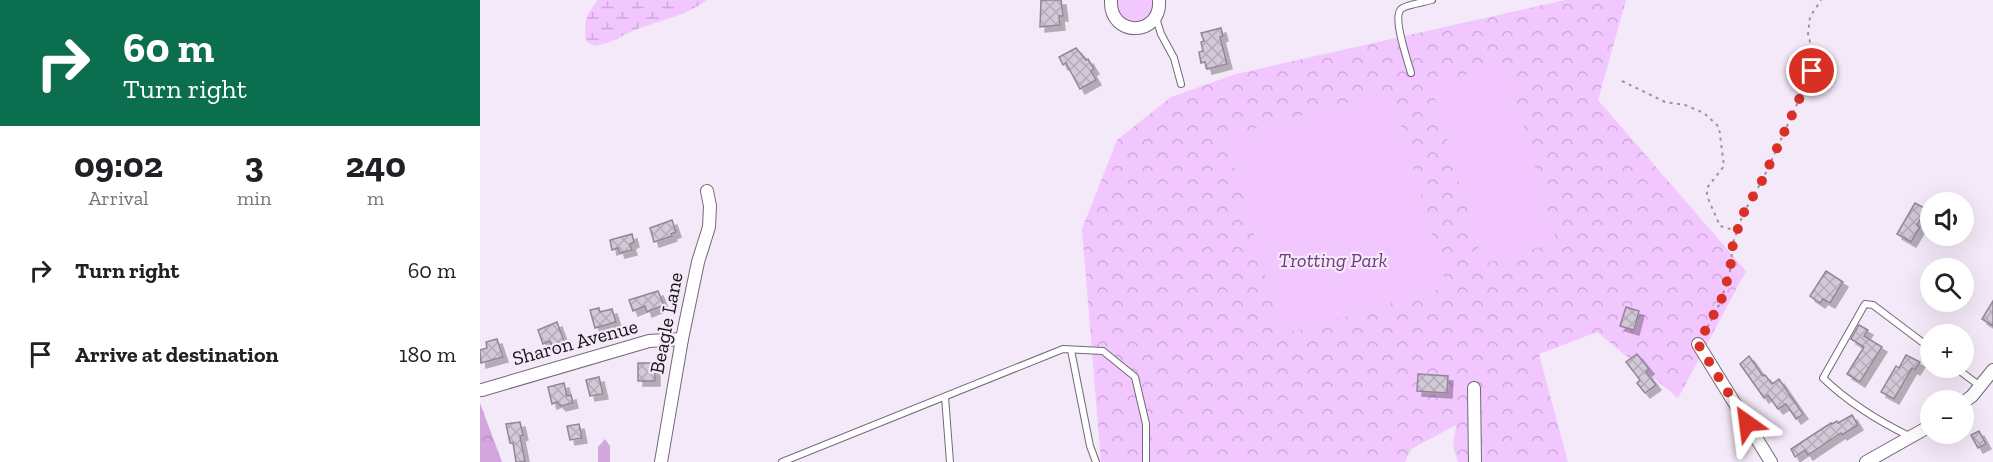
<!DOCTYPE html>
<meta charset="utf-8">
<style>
body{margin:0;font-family:"Zilla Slab",serif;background:#f2f2f2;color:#202124;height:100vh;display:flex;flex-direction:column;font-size:22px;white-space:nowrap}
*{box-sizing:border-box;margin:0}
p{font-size:20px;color:#757577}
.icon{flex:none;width:33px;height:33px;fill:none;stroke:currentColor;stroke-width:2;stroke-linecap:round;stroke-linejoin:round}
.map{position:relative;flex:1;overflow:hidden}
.side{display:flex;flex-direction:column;background:#fff;width:480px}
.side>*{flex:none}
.top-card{background:#0b6e4f;color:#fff;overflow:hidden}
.fabs{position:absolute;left:1440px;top:192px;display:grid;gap:12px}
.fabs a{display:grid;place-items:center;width:54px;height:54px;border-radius:50%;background:#fff;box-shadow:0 6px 24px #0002;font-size:30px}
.pin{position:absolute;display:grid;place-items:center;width:51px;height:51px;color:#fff;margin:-26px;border:3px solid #fff;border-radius:50%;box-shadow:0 2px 6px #0007}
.me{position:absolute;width:66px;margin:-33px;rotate:329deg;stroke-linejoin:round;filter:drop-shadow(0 0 4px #0008)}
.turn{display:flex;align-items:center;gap:21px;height:126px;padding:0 24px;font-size:27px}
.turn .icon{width:78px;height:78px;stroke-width:2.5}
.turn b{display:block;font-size:42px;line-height:51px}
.eta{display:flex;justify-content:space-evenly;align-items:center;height:102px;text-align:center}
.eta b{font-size:36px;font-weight:800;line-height:42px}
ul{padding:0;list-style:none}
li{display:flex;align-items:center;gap:18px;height:84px;padding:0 24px}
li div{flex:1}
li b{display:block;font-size:22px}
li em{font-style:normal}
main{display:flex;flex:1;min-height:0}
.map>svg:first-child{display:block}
</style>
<main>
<section class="side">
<div class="top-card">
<div class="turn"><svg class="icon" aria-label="right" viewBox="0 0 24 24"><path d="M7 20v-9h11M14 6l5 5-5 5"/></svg><div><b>60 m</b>Turn right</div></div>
</div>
<div class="eta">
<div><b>09:02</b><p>Arrival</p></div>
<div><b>3</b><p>min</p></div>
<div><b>240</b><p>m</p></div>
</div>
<ul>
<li><svg class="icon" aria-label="right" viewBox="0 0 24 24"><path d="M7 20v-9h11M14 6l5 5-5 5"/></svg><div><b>Turn right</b></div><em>60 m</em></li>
<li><svg class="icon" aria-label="arrive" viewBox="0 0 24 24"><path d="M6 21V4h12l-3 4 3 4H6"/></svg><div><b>Arrive at destination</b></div><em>180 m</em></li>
</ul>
</section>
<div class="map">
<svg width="1513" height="462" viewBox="0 0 1513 462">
<defs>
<pattern id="forest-crowns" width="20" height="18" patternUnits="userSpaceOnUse" patternTransform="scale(1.5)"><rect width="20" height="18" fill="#d2a7de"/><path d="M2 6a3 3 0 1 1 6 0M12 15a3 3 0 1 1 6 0" fill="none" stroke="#b48fbe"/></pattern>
<pattern id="wetland-marsh" width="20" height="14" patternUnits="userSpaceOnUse" patternTransform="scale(1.5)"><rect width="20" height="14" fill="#f2c6ff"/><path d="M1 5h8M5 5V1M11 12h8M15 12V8" fill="none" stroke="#cfa9da"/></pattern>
<pattern id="park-crowns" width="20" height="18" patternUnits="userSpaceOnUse" patternTransform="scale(1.5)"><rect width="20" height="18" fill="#f2c6ff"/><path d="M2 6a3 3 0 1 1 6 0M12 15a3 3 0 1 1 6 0" fill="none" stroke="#cfa9da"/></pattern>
<pattern id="building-cross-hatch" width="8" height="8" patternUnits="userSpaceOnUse" patternTransform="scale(1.5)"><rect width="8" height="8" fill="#d3c8d7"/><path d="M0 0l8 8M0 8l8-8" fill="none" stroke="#b4abb8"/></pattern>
<filter id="shadow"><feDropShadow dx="5" dy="5" stdDeviation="0" flood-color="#0004"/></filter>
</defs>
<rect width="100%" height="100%" fill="#f4e9f8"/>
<g fill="url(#forest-crowns)">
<path d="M0 403 22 462H0Z"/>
<path d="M125 439 130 446V462H118V447Z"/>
</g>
<path fill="url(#wetland-marsh)" d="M118 0H227C208 14 184 20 162 27 146 33 133 43 115 46L106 41C104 20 105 16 118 0Z"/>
<path fill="url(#park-crowns)" d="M1085 0H1146L1118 100 1266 271 1198 398 1117 332 1059 354 1088 462H978L973 447 976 425 931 449 925 462H621L602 229 637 140 691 97 756 74Z"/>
<g fill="#f2c6ff">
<path d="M637 0H672C676 30 634 30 637 0Z"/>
<path d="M1025 63 1077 242 1003 264 951 85Z"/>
<path d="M911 90 967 287 802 335 746 137Z"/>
</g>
<g fill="url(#building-cross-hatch)" stroke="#918794" stroke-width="1.5" filter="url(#shadow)">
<path d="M561 0H581L583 16H579L580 25 560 27Z"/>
<path d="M741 28 743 36 740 37 747 64 727 69 725 62 721 63 719 52 723 51 721 42 724 41 721 33Z"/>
<path d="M596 48 606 60 608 59 614 69 611 71 616 80 600 89 586 63 583 65 579 57Z"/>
<path d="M1435 203 1446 209 1437 225 1440 227 1431 242 1417 234Z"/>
<path d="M192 220 196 232 191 234 192 236 174 242 170 228Z"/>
<path d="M152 234 154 242 150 244 152 250 140 253 138 248 132 250 130 240Z"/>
<path d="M1346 271 1363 282 1350 303 1343 299 1340 303 1330 296Z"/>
<path d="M178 291 184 305 167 312 165 306 153 311 149 300Z"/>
<path d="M1513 301V326L1502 319Z"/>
<path d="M1146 307 1159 311 1154 330 1140 326Z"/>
<path d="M119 308 120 312 132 309 136 322 115 328 110 310Z"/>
<path d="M77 322 84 341 72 345 70 341 63 344 58 330Z"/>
<path d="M1379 325 1388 330 1384 336 1402 347 1380 382 1367 374 1384 347 1371 339Z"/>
<path d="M17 339 23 357 1 363 0 350 7 348 6 342Z"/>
<path d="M1157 354 1169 369 1166 372 1176 385 1165 393 1157 383 1160 380 1146 362Z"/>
<path d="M1426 355 1440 362 1435 370 1432 368 1414 399 1401 392 1416 366 1419 368Z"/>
<path d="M1269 356 1283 376 1285 375 1292 384 1299 379 1323 414 1316 419 1306 404 1298 409 1288 395 1284 398 1260 364Z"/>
<rect x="158" y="363" width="17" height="18"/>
<path d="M938 374 968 376 967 393 937 391Z"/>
<path d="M119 377 123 394 110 396 106 380Z"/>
<path d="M84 383 87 396 91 395 93 403 81 406 77 402 72 404 68 387Z"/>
<path d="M1372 415 1378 425 1362 435 1361 433 1328 455 1325 450 1315 457 1311 449 1351 423 1352 424 1357 421 1358 423Z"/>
<path d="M40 422 43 435 40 436 45 462H36L33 443H30L26 424Z"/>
<path d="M99 424 102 438 90 440 87 426Z"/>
<path d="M1499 431 1506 444 1498 448 1491 435Z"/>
</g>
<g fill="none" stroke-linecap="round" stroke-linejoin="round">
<g stroke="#736976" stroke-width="8">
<g id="service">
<path d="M676 18 681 34 694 58 701 84"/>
<path d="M931 73C928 61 912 18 921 9 925 5 945 2 952 0"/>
<path d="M591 350 610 446 616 462"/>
<path d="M1476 368 1500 386"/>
<path d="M465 397 470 462"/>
<path d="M1431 437C1400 422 1368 402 1343 378L1385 304 1393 305 1450 348"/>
<path d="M302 462 583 349 623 351 655 377 666 424V462"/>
</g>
</g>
<g stroke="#736976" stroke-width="14">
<g id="minor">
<path d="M631 0C629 38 682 37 679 0"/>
<path d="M1218 344 1291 462"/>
<path d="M994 388 995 462"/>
<path d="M2 390 169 341 202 339"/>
<path d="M1484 402 1492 396 1513 370"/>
<path d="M181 462 202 339 218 262 229 227 230 206 227 191"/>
<path d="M1386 462 1450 426"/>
</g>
</g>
<g stroke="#9b939e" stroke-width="2" stroke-dasharray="3 4.5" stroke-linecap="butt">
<path d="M1142 81 1185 102 1205 105 1224 113 1239 127 1244 166 1227 188V196L1240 226 1257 231"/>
<path d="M1224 334 1241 301 1250 271 1253 243 1263 214 1283 179 1332 71V50L1328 34 1330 17 1341 0"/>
</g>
<use href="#service" stroke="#fff" stroke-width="6"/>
<use href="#minor" stroke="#fff" stroke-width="12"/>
</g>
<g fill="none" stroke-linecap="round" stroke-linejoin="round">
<path stroke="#d93025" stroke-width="10" stroke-dasharray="0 18" d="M1267 423 1218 344 1241 301 1250 271 1253 243 1263 214 1283 179 1332 71"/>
</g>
<g text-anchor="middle" stroke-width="4.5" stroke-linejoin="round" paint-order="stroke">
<g font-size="20" font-style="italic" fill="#6f3b7e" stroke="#f4e9f8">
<text x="853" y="267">Trotting Park</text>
</g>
<g font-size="20" fill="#171318" stroke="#f4e9f8">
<text transform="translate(186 323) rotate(-79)" y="7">Beagle Lane</text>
<text transform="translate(95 342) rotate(-15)" y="7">Sharon Avenue</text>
</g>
</g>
</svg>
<div class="fabs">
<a><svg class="icon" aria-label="sound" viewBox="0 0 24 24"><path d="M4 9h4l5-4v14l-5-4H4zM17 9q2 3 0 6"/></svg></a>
<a><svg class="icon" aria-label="search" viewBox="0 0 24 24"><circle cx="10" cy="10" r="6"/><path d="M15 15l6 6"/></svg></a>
<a>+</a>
<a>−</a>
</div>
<div class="pin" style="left:1332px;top:71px;background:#d93025"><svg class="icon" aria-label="arrive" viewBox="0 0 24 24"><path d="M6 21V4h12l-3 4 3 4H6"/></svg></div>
<svg class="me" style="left:1267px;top:423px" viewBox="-20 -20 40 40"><path d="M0-17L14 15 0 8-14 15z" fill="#d93025" stroke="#fff" stroke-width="4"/></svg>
</div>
</main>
